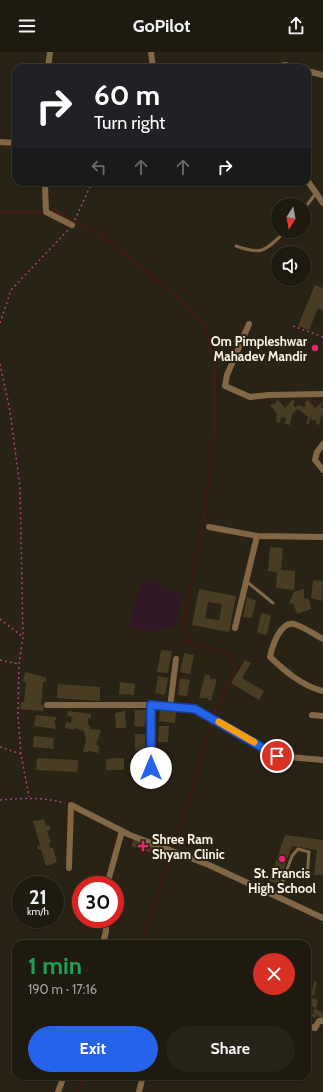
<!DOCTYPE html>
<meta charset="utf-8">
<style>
body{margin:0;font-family:Cabin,sans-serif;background:#272319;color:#f1f3f6;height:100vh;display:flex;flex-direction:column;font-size:15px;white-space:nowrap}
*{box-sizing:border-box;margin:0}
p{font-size:13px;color:#a1a19f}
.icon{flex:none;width:22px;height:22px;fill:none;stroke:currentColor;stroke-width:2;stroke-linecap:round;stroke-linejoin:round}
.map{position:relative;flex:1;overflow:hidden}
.side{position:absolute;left:12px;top:888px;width:299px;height:140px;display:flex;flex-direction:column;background:#1f1a10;border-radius:12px;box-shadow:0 1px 3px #0004,0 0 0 1px #3c3830}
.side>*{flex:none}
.banner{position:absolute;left:12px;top:12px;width:299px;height:122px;border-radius:12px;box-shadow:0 1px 3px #0004,0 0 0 1px #3c3830;background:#202124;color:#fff;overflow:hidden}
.needle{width:26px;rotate:191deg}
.tools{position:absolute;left:271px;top:146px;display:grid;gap:8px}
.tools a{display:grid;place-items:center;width:40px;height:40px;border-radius:50%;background:#1f1a10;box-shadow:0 1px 3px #0004,0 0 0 1px #3c3830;font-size:20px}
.speed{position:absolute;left:12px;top:824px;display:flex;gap:8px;font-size:20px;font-weight:700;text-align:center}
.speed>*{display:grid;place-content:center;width:52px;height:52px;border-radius:50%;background:#1f1a10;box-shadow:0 1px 3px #0004,0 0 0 1px #3c3830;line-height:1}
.speed small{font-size:10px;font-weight:400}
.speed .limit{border:6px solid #d22;background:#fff;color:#111}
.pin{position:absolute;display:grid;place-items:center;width:34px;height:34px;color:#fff;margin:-17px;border:2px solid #fff;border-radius:50%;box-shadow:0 1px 4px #0007}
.me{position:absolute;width:44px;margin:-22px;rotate:0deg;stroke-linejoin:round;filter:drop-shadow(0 0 3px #0008)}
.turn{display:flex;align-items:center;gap:14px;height:84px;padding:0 16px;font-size:18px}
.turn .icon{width:52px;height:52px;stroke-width:2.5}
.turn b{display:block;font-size:28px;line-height:34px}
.lanes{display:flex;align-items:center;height:38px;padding:0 16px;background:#0003;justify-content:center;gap:20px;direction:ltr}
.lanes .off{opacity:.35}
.round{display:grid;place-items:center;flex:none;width:42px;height:42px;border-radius:21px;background:#272319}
.overview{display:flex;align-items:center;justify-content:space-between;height:68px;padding:0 16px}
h1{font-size:24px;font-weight:800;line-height:30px;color:#1e9e55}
.primary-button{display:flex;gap:8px;margin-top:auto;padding:8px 16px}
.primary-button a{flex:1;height:46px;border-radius:24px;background:#2563eb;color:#fff;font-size:16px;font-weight:800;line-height:46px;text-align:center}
.primary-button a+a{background:#272319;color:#f1f3f6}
header{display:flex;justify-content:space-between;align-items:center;height:52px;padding:0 16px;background:#1f1a10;font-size:18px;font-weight:800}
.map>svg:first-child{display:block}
</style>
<header><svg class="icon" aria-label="menu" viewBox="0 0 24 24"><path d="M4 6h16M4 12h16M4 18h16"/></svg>GoPilot<svg class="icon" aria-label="share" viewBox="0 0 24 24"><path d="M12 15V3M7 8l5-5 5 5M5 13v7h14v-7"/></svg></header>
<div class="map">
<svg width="323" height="1040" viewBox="0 0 323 1040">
<rect width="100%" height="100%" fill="#292315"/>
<path fill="#321826" d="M143 527 182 543 176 574C159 578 146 580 129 575Z"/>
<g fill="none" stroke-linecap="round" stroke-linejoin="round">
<g stroke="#441a13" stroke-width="2">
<path d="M49 159H55L102 183 184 251 206 275 214 311V385L204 466 184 567 187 589 230 602 235 617 216 658 176 791 141 892"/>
<path d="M0 160H45"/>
<path d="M78 1040 85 1024"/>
</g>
</g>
<g fill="#483d23" fill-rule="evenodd">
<path d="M315 233 323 236V258L318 256 309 278 298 274Z"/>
<path d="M277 347 285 356 293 347 295 350 293 352 295 355 298 353 304 355 306 353 304 351 308 348 315 356 322 350 323 352 320 354 323 357V363L321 364 319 373 316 372 317 369 310 367 309 372H306L308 365 298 357 292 362 290 373 285 372 286 366 281 365 280 371 276 370 277 362 270 353 272 352 273 353 277 350 276 348Z"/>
<path d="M270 495 283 496 281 518 295 519 294 538 276 536 277 520 268 519Z"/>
<path d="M313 528 323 529 322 549 311 546Z"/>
<path d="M199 537 236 544 229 580 192 573ZM208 550 222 552 219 568 205 566Z"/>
<path d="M304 537V546L309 547 311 557 297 562 293 551 290 552V549L294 540Z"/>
<path d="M247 545 256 549 252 566 243 565Z"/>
<path d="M261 561 271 563 267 583 257 581Z"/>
<path d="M161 598 172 599 168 621 157 620Z"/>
<path d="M184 601 194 603 190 622 180 620Z"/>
<path d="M245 608 251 611 242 626 264 639 259 648 231 631Z"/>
<path d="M25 620 46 625V630H43L41 653H44L43 659 20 657 21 650H24L26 630H23Z"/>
<path d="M205 622 209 623 211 627H217L211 649 207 648 208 646H199Z"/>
<path d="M158 624 168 626 165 643 155 641Z"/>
<path d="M180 626 190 628 187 644 178 643Z"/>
<path d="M120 630 135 632 134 643 119 642Z"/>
<path d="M58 632 100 635V649L57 646Z"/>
<path d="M135 658H146L145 675 134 674Z"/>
<path d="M160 658 176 660 175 671 159 669Z"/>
<path d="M68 659 91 662V666H88V673H90V677L101 678 96 693H98L99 701 89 699 88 700H83L86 688 84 679 75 676V678L65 676 66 670 71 671 72 665 67 664Z"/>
<path d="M125 659 126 676H116L115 661Z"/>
<path d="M36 663 56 665V668H54L56 677 34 674Z"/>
<path d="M159 674H169L168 690H158Z"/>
<rect x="135" y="682" width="10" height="17"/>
<path d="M34 684 54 686V689H53L54 697 33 695Z"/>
<path d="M133 704 149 705V716L132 715Z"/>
<path d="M37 706 78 708 77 720 36 718Z"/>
<path d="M118 706H124V718H106V707Z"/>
<path d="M44 767 46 774 49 773 51 778 47 779 51 790 49 791 50 796H53L57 810 46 814 41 797 38 798 37 794 40 793 33 769Z"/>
<path d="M285 783 323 788V823H314L317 798 292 794 278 832 269 829Z"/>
<path d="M134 787 162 797 160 804 131 794Z"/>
<path d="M314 929 317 930 314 944 308 941V935L313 936Z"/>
<path d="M312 946 318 948 316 956 309 953Z"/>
<path d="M314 956 323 961V967L316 963 315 966 307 963V960L316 963 313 961Z"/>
</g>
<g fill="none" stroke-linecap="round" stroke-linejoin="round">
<g stroke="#ae417d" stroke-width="1.5" stroke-dasharray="2 3" stroke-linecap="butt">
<path d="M75 168 92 130"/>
<path d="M0 271 11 238 68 178"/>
<path d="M293 274 323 285"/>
<path d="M0 312 10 359 20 435 23 585 19 612 18 663 21 702 29 745"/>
<path d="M0 567 23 585"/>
<path d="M0 608 19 612"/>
<path d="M0 695 21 702"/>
<path d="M0 748C23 746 42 745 65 751"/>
</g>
<g stroke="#826746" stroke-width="3">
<path d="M304 157 316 141"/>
<path d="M236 194C264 204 265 198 286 179"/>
<path d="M246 529 273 551"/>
<path d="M277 845 292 804 298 797 309 800 307 826"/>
</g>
<g stroke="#826746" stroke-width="6">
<path d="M151 0 153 16"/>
<path d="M48 16 50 0"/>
<path d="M274 16 285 13 297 16"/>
<path d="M307 19 323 23"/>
<path d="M0 90 16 91"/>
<path d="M307 128 323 151"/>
<path d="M37 130 45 133 46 160 72 173"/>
<path d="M249 272 227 323 225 334 250 345 269 343 323 342"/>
<path d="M323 392 317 400 315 408 323 418"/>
<path d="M209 475 257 484 323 485"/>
<path d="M235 576 257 484"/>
<path d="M323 587C314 582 304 575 294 572 280 569 272 595 270 605 285 619 302 634 323 639"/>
<path d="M47 653H151L195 657 277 704 323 708"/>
<path d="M170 655 176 607"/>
<path d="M312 663 323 664"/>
<path d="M151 716V653"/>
<path d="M69 816 71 753 130 783 209 813 323 866"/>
<path d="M107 833 122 779"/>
<path d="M103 892 106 879V867"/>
<path d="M307 974 315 976 319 969H323"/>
<path d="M58 1040 64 1024"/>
<path d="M139 1040 143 1024"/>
</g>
</g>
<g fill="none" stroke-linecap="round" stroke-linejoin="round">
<g stroke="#184099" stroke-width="10">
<path id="route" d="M151 716V653L195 657 277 704"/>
</g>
<use href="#route" stroke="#2563eb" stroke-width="7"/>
<path stroke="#f59e0b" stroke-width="7" d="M219 670 254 690"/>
</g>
<g fill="#e2266f" stroke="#292315" stroke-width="1.5">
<circle cx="315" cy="296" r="4"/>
<path d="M141 788h4v4h4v4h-4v4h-4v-4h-4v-4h4z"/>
<circle cx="282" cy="807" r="4"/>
</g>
<g text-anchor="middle" stroke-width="4" stroke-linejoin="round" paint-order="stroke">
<g font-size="13" font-weight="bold" fill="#fbf1e1" stroke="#292315" text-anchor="end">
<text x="307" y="294">Om Pimpleshwar<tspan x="307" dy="15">Mahadev Mandir</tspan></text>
<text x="152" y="792" text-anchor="start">Shree Ram<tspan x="152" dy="15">Shyam Clinic</tspan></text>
<text x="282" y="826" text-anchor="middle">St. Francis<tspan x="282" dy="15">High School</tspan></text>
</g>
</g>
</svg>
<div class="tools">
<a><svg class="needle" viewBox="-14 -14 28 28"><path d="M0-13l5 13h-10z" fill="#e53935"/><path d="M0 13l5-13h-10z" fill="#a1a19f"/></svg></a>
<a><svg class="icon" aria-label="sound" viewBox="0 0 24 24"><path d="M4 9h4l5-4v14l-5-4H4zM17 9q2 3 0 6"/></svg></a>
</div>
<div class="speed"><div>21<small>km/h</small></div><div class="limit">30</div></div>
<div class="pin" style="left:277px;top:704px;background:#d93025"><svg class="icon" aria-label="arrive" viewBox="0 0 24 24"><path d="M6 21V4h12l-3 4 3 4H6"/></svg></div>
<svg class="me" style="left:151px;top:716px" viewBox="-20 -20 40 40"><circle r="19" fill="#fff"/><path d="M0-13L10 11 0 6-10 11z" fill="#2563eb"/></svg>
<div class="banner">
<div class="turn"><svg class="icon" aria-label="right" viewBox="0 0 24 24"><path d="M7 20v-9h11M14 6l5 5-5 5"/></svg><div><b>60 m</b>Turn right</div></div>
<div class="lanes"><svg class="icon off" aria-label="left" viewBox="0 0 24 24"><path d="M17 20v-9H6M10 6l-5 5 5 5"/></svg><svg class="icon off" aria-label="ahead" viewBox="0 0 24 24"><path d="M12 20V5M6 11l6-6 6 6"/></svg><svg class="icon off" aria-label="ahead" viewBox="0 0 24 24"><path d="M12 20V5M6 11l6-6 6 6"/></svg><svg class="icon" aria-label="right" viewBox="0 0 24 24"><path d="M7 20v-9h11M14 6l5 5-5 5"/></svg></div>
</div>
<section class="side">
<div class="overview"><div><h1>1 min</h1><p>190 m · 17:16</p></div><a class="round" style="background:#d93025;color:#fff"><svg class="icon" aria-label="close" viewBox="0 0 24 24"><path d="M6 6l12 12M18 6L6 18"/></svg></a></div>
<div class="primary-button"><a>Exit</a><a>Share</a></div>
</section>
</div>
